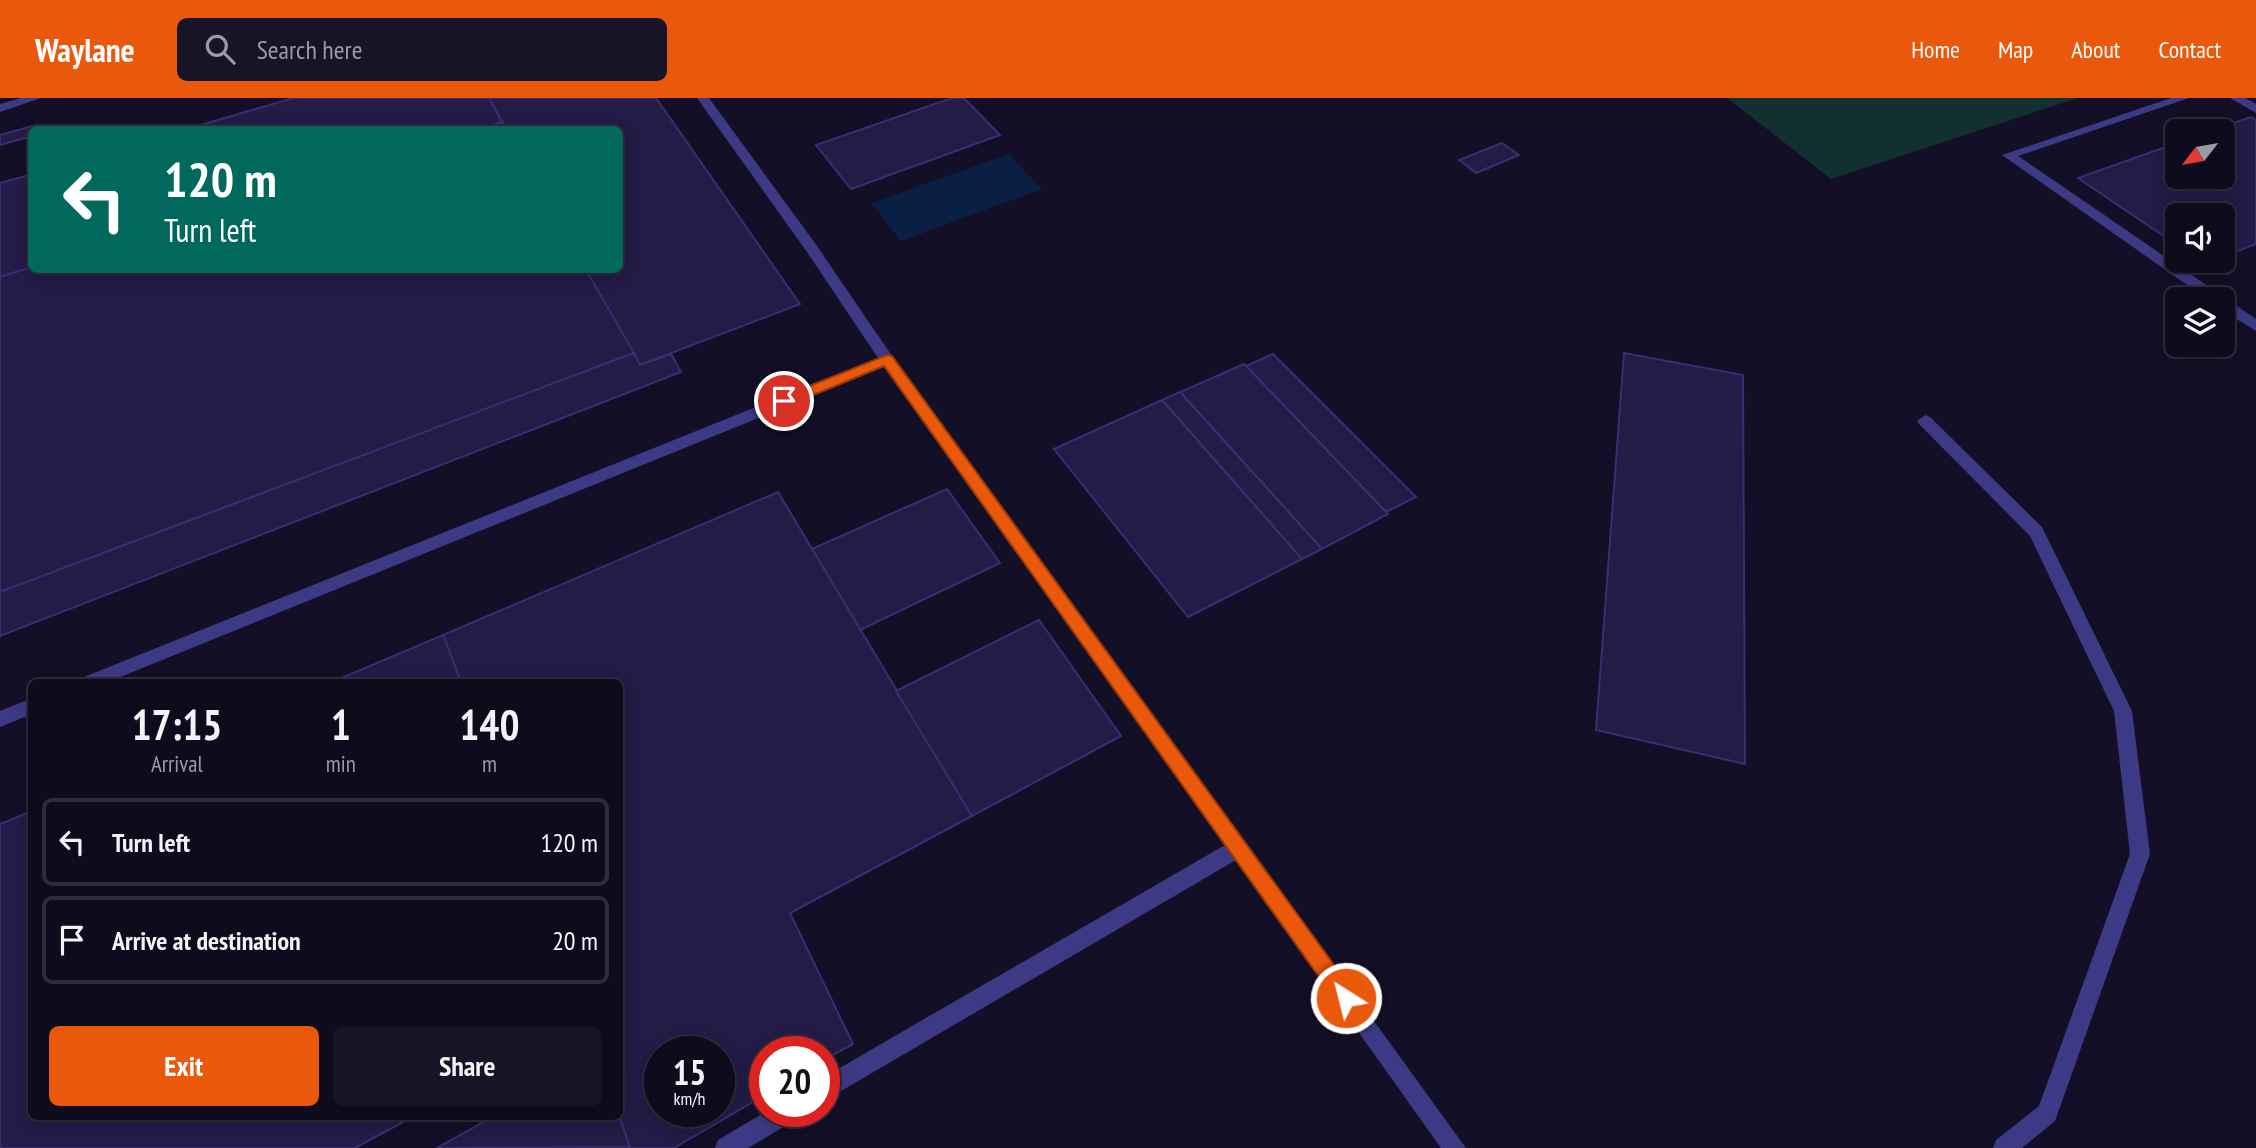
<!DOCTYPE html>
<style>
body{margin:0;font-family:"PT Sans Narrow",sans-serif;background:#171425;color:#f1f3f6;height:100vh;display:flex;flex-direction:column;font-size:26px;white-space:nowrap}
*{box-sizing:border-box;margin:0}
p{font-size:23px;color:#9b9ba3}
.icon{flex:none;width:38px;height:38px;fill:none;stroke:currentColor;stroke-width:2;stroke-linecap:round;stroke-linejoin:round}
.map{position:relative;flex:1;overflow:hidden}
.drawer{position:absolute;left:28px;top:581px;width:595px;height:441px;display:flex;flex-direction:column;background:#0e0b1c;border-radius:10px;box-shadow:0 4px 18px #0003,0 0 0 2px #2e2b3b}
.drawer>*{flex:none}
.guide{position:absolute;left:28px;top:28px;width:595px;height:147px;border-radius:10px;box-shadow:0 4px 18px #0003,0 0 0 2px #2e2b3b;background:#00695c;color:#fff;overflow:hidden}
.needle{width:46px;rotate:239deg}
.buttons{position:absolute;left:2165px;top:21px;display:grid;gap:14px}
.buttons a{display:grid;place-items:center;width:70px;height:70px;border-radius:10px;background:#0e0b1c;box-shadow:0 4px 18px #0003,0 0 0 2px #2e2b3b;font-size:35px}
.speed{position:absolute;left:644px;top:938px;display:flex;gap:14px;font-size:35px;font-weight:700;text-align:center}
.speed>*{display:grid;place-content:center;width:91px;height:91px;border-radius:50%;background:#0e0b1c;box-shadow:0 4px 18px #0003,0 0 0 2px #2e2b3b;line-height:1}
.speed small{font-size:18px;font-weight:400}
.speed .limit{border:10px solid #d22;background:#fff;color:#111}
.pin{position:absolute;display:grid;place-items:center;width:60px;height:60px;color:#fff;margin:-30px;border:4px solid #fff;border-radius:50%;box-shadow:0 2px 7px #0007}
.me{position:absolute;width:77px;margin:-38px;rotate:324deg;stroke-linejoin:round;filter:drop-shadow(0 0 5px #0008)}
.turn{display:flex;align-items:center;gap:24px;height:147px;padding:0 21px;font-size:32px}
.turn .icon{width:91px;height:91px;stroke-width:2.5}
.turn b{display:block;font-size:49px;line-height:60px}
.eta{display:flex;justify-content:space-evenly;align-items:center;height:119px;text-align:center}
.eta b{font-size:42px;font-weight:600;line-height:49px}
.action{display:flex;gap:14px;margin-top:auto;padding:14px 21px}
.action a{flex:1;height:80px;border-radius:10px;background:#ea580c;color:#fff;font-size:28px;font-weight:600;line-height:80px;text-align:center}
.action a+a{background:#171425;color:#f1f3f6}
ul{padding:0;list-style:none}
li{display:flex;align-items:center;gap:21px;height:88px;margin:0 14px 10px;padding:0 7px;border:4px solid #2e2b3b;border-radius:10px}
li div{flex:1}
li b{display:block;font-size:26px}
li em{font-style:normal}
header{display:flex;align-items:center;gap:42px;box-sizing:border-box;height:98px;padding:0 35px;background:#ea580c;color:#fff}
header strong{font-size:33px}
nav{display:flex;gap:38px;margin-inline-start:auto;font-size:24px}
.search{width:490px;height:63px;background:#171425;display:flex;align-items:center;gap:18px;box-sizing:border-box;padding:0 24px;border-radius:10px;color:#9b9ba3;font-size:26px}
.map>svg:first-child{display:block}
</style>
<header>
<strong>Waylane</strong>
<div class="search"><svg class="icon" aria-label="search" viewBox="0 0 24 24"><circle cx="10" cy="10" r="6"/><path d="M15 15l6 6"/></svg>Search here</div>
<nav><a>Home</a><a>Map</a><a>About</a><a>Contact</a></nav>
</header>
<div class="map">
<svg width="2256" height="1050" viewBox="0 0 2256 1050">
<rect width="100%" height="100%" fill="#130f26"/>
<path fill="#12302f" d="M1727 0H2078L1831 81Z"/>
<path fill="#0a1f44" d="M1009 56 1042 91 901 143 871 105Z"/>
<g fill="#241b47" stroke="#3b2d73" stroke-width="2" fill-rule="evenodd">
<path d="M293 0H489L502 24 476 32H184Z"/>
<path d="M489 0H656L800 206 640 267 586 172H620V32H507Z"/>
<path d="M952 0H964L1000 37 851 91 816 47Z"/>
<path d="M2251 19 2256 22V146L2222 159V117H2177V147L2078 80 2177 45V79H2222V33H2210Z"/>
<path d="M502 24 507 32H476Z"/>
<path d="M36 27 37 32H32V38L0 47V37Z"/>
<path d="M1502 45 1519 57 1476 75 1459 62Z"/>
<path d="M32 76V169L0 179V85Z"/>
<path d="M32 169V172H586L634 255 0 494V179Z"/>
<path d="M634 255 640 267 671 256 681 274 0 538V494Z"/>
<path d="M1624 255 1743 277 1745 666 1596 632Z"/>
<path d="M1273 256 1416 399 1386 414 1246 268Z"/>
<path d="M1244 266 1246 268 1388 416 1322 451 1180 294Z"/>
<path d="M1180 294 1322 451 1302 461 1162 302Z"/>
<path d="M1162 302 1302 461 1188 519 1054 351Z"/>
<path d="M947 391 1000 465 860 532 812 451Z"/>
<path d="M778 394 972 718 790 815 853 946 824 962V954H765V997L674 1050H630L619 1018 620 584H461L443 537ZM660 954H719V1013H660Z"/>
<path d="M1039 522 1121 638 972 718 896 593Z"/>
<path d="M443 537 461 584H332Z"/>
<path d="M32 713V1018H414L355 1050H0V726Z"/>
<path d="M494 1018H619L630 1049 437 1050Z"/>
</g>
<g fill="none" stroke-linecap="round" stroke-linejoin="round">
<g fill="#3d3a85" fill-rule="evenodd">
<path d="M21 0H41L0 14V6Z"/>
<path d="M697 0H709L817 148 892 258 1466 1050H1441L1236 762 824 1003V979L1225 747 884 269 108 584H81L84 579 878 260 807 154Z"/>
<path d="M2171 0H2189L2018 58 2256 221V233L2222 212V201H2207L2002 57Z"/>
<path d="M2230 0H2245L2256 6V15Z"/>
<path d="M1925 317 1930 319 2042 429 2132 613 2150 756 2055 1023 2022 1050H1993L1996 1042 2039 1008 2130 756 2114 613 2030 438 1920 327 1917 323Z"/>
<path d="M32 600V616L0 629V613Z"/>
<path d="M767 1013H800L797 1021 748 1050H715L718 1042Z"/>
</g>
</g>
<path fill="#ea580c" stroke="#983908" stroke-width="2" d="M887 257 892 258 1353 893 1356 900 1353 907 1346 910 1339 907 884 268 789 307H779L777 303 779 300Z"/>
</svg>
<div class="buttons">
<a><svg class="needle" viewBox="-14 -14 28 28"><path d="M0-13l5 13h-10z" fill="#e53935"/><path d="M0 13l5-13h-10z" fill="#9b9ba3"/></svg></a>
<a><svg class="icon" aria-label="sound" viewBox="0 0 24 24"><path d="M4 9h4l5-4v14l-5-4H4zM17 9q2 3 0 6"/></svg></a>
<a><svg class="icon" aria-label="layers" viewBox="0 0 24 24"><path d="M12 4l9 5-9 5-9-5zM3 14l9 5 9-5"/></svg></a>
</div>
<div class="speed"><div>15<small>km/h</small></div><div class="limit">20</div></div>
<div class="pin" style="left:784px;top:303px;background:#d93025"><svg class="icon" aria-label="arrive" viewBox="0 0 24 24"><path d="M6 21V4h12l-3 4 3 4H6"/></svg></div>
<svg class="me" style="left:1346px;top:900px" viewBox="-20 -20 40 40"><circle r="17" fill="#ea580c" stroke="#fff" stroke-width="3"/><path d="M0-11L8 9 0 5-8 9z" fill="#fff"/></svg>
<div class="guide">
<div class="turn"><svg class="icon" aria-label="left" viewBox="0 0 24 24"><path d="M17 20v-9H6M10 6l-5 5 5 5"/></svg><div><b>120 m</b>Turn left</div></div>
</div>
<section class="drawer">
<div class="eta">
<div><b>17:15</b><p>Arrival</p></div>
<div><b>1</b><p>min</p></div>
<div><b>140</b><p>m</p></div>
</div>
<ul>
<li><svg class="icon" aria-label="left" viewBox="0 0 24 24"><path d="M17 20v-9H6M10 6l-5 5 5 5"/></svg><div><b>Turn left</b></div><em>120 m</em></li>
<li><svg class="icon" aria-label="arrive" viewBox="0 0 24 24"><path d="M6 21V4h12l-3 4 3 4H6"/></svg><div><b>Arrive at destination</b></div><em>20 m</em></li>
</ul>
<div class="action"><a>Exit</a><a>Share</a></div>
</section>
</div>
